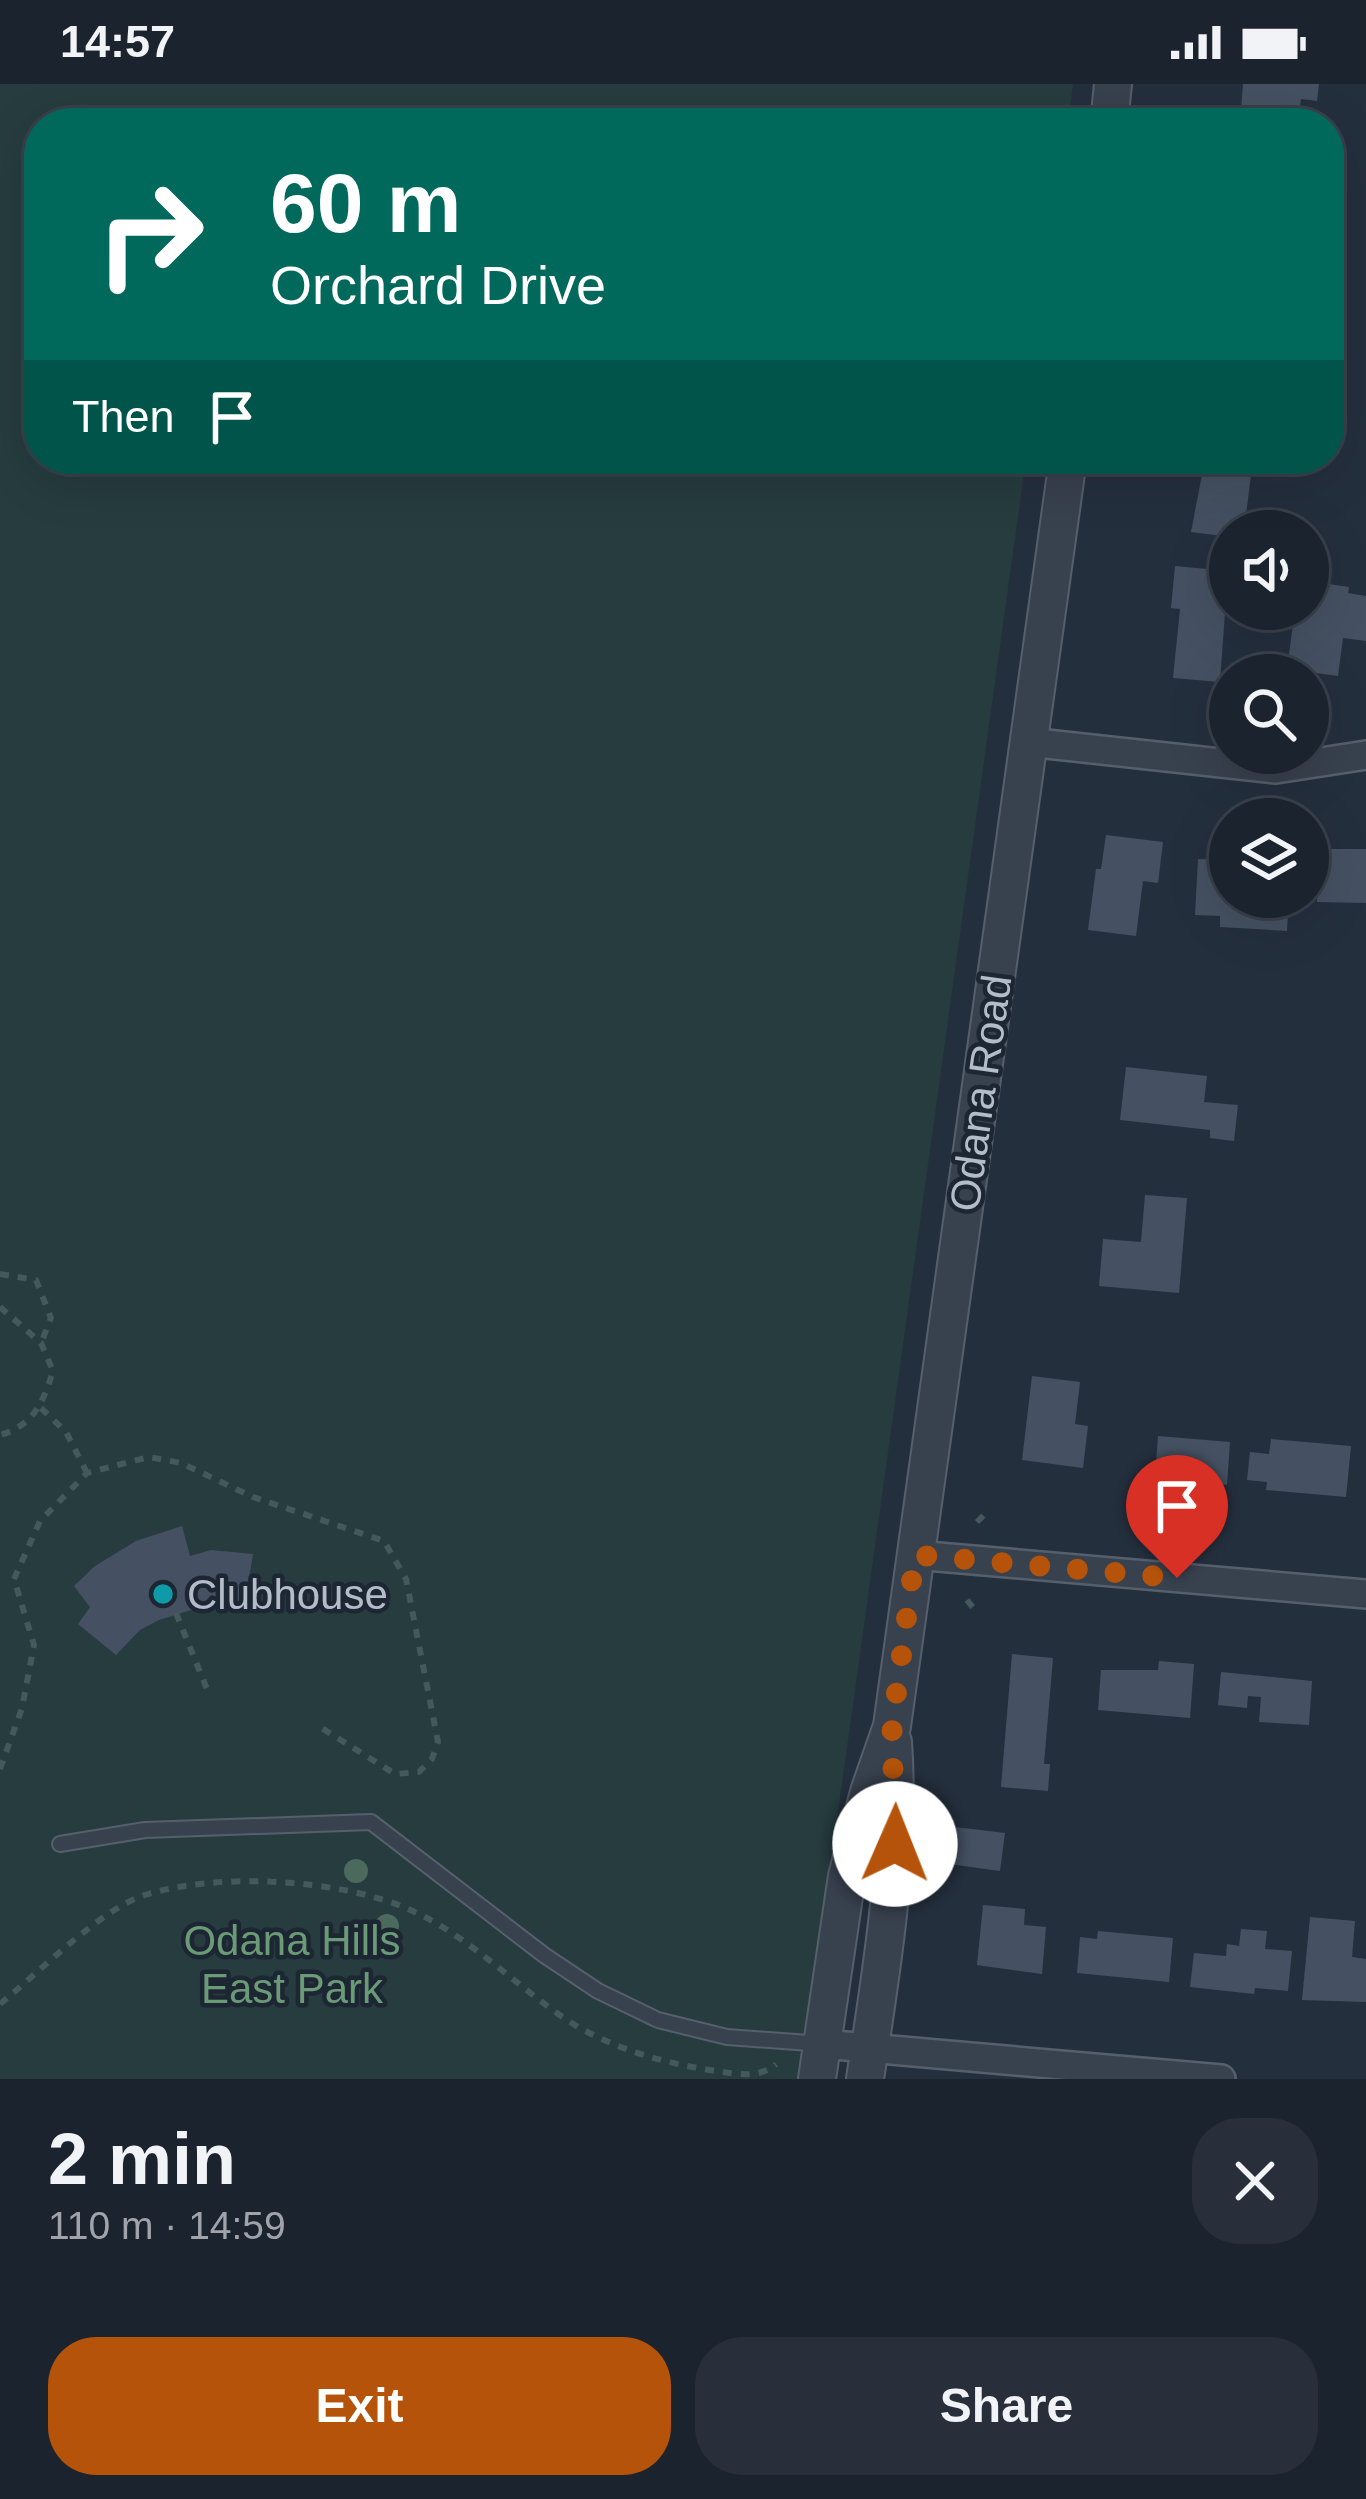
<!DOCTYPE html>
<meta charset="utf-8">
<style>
body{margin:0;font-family:Arial,sans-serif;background:#282f3a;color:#f1f3f6;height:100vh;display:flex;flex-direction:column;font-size:45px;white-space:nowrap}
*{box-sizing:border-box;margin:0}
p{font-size:39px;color:#a0a4aa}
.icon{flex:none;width:66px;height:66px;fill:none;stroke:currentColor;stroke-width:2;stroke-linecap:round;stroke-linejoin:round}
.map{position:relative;height:1995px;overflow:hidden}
.side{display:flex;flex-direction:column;background:#1b232e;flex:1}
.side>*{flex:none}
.top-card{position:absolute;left:24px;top:24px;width:1320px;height:366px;border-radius:48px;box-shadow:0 12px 48px #0002,0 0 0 3px #39404a;background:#00695c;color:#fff;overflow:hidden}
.controls{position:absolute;left:1209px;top:426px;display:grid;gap:24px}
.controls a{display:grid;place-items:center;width:120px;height:120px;border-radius:50%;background:#1b232e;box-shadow:0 12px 48px #0002,0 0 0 3px #39404a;font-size:60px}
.pin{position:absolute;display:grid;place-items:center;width:102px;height:102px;color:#fff;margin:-123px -51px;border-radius:50% 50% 50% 0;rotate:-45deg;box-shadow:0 0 12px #0007}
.pin .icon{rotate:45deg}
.me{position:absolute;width:132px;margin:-66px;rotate:1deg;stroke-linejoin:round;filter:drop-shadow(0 0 9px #0008)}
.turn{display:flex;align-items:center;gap:42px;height:252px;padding:0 48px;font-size:54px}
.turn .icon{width:156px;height:156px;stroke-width:2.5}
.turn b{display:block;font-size:84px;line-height:102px}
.then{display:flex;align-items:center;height:114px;padding:0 48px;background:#0003;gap:24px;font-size:45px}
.round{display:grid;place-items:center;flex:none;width:126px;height:126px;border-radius:48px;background:#282f3a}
.overview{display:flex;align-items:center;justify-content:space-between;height:204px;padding:0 48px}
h1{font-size:72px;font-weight:700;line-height:90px}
.cta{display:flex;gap:24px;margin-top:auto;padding:24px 48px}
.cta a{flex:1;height:138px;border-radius:48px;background:#b45309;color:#fff;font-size:48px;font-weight:700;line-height:138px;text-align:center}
.cta a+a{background:#282f3a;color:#f1f3f6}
.status{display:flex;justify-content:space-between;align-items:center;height:84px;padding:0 60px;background:#1b232e;direction:ltr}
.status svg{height:33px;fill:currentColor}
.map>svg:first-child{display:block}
</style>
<div class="status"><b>14:57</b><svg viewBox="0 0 49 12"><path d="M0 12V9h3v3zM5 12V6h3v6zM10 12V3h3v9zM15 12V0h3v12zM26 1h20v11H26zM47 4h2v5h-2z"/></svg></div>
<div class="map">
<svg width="1366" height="1995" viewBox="0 0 1366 1995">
<rect width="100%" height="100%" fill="#242f3e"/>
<path fill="#263c3f" d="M0 0H1073L1068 39H39V375H1026L801 1995H0Z"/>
<g fill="#455162">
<path d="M1243 0H1319L1317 17 1301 15 1298 39H1247L1249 25H1241Z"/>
<path d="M1205 375H1253L1244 447H1230V453L1191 448Z"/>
<path d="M1175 482 1228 487 1220 598 1173 594 1180 525 1171 524Z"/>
<path d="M1308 497 1349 503 1348 509 1366 512V557L1343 554 1338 592 1287 585 1295 525H1308Z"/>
<path d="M1106 751 1163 758 1158 799 1143 797 1136 852 1088 846 1096 785H1101Z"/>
<path d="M1318 765H1366V819L1317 818Z"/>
<path d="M1198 775 1230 776V813H1289L1287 847 1220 843V832L1195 831Z"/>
<path d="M1126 983 1207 992 1204 1018 1238 1021 1234 1057 1210 1054V1046L1120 1036Z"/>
<path d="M1145 1111 1187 1114 1179 1209 1099 1202 1103 1155 1141 1158Z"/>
<path d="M1032 1292 1080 1298 1075 1340 1088 1342 1083 1384 1022 1376Z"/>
<path d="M1158 1352 1230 1358 1227 1401 1155 1394Z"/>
<path d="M1271 1355 1351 1362 1346 1413 1266 1406 1267 1398 1247 1396 1250 1368 1269 1370Z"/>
<path d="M182 1442 190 1472 211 1466 253 1470 245 1518 213 1519 159 1536 140 1546 116 1571 78 1540 90 1523 74 1502 95 1482 136 1457Z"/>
<path d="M1012 1570 1053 1574 1044 1680H1050L1048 1707 1001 1703Z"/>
<path d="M1159 1577 1194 1580 1190 1634 1098 1626 1101 1586H1158Z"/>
<path d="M1221 1588 1312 1597 1309 1641 1259 1638 1261 1613 1248 1612 1247 1624 1218 1621Z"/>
<path d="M947 1742 1005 1749 1000 1787 942 1779Z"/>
<path d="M983 1821 1025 1825 1024 1841 1046 1843 1042 1890 977 1881Z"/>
<path d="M1310 1833 1355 1837 1352 1873 1366 1875V1918L1302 1916Z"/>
<path d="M1241 1845 1267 1847 1265 1865 1292 1867 1288 1907 1255 1904 1254 1910 1190 1903 1194 1869 1226 1872 1227 1860 1239 1862Z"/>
<path d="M1098 1847 1173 1854 1169 1898 1077 1889 1080 1853 1097 1855Z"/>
</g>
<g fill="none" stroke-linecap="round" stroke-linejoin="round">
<g stroke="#565f6c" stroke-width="18">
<path id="service" d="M60 1760 145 1746 371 1738 544 1871 598 1907 658 1936 727 1953 823 1960"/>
</g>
<g stroke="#565f6c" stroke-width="32">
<g id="minor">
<path d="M1028 658 1276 685 1366 671"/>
<path d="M915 1471 1366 1510"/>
<path d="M823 1960 1221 1995"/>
</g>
</g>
<g stroke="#565f6c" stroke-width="40">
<g id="tertiary">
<path d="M1109 39 1113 0"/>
<path d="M817 1995 847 1792 869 1708 892 1642 1068 375"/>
<path d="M865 1995C882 1883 901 1772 893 1658"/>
</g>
</g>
<g stroke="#44595c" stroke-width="6" stroke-dasharray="9 9" stroke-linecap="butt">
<path d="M0 1190 36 1196 51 1234 41 1259"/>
<path d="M0 1223 41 1259 53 1287C43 1319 34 1341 0 1351"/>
<path d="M41 1324 66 1348 87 1389"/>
<path d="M977 1438 985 1430"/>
<path d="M967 1516 975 1526"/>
<path d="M176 1529 207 1605"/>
<path d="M0 1685 22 1624 34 1561 14 1495 40 1437 87 1389 149 1373 181 1379 253 1413 384 1457 406 1495 438 1658 432 1675 419 1688 395 1690 320 1643"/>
<path d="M0 1920C37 1890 102 1824 145 1811 217 1788 337 1795 406 1824 469 1851 514 1901 570 1938 613 1965 667 1980 716 1987 738 1990 759 1995 776 1980"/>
</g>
<use href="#service" stroke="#38414e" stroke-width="14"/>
<use href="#minor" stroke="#38414e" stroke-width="27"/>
<use href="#tertiary" stroke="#38414e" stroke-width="36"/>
</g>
<g fill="#4b6a5d">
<circle cx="356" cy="1787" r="12"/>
<circle cx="387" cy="1842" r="12"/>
</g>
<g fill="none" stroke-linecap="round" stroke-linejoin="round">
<path stroke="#b45309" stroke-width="21" stroke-dasharray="0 37.8" d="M895 1760 892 1642 915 1471 1177 1494"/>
</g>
<circle fill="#0f9aa8" stroke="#1d2633" stroke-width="4.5" cx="163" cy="1510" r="12"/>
<g text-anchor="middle" stroke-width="9" stroke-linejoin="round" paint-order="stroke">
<g font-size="42" fill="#b4bcc9" stroke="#1d2633">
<text transform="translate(980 1009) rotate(-82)" y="15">Odana Road</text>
</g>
<g font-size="42" fill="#b4bcc9" stroke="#1d2633" text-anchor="start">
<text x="187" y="1525">Clubhouse</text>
</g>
<g font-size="42" fill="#6b9a76" stroke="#1d2633">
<text x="292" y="1871">Odana Hills<tspan x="292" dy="48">East Park</tspan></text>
</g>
</g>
</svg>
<div class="controls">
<a><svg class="icon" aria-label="sound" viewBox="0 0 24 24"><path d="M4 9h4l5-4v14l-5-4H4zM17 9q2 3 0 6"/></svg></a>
<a><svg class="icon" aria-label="search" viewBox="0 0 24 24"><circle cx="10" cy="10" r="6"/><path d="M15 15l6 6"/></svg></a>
<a><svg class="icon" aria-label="layers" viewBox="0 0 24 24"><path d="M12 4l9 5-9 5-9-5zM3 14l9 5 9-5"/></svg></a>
</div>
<div class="pin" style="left:1177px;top:1494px;background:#d93025"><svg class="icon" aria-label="arrive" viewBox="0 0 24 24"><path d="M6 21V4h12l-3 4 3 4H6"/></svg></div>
<svg class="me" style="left:895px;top:1760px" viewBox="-20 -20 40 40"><circle r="19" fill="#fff"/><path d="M0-13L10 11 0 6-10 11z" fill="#b45309"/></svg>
<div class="top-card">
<div class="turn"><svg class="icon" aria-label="right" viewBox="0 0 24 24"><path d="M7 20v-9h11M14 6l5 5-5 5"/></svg><div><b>60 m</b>Orchard Drive</div></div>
<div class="then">Then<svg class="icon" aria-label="arrive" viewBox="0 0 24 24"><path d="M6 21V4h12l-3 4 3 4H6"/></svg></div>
</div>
</div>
<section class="side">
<div class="overview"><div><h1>2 min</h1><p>110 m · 14:59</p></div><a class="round"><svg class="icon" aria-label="close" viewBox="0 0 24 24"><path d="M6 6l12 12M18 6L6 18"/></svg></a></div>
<div class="cta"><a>Exit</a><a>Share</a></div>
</section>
